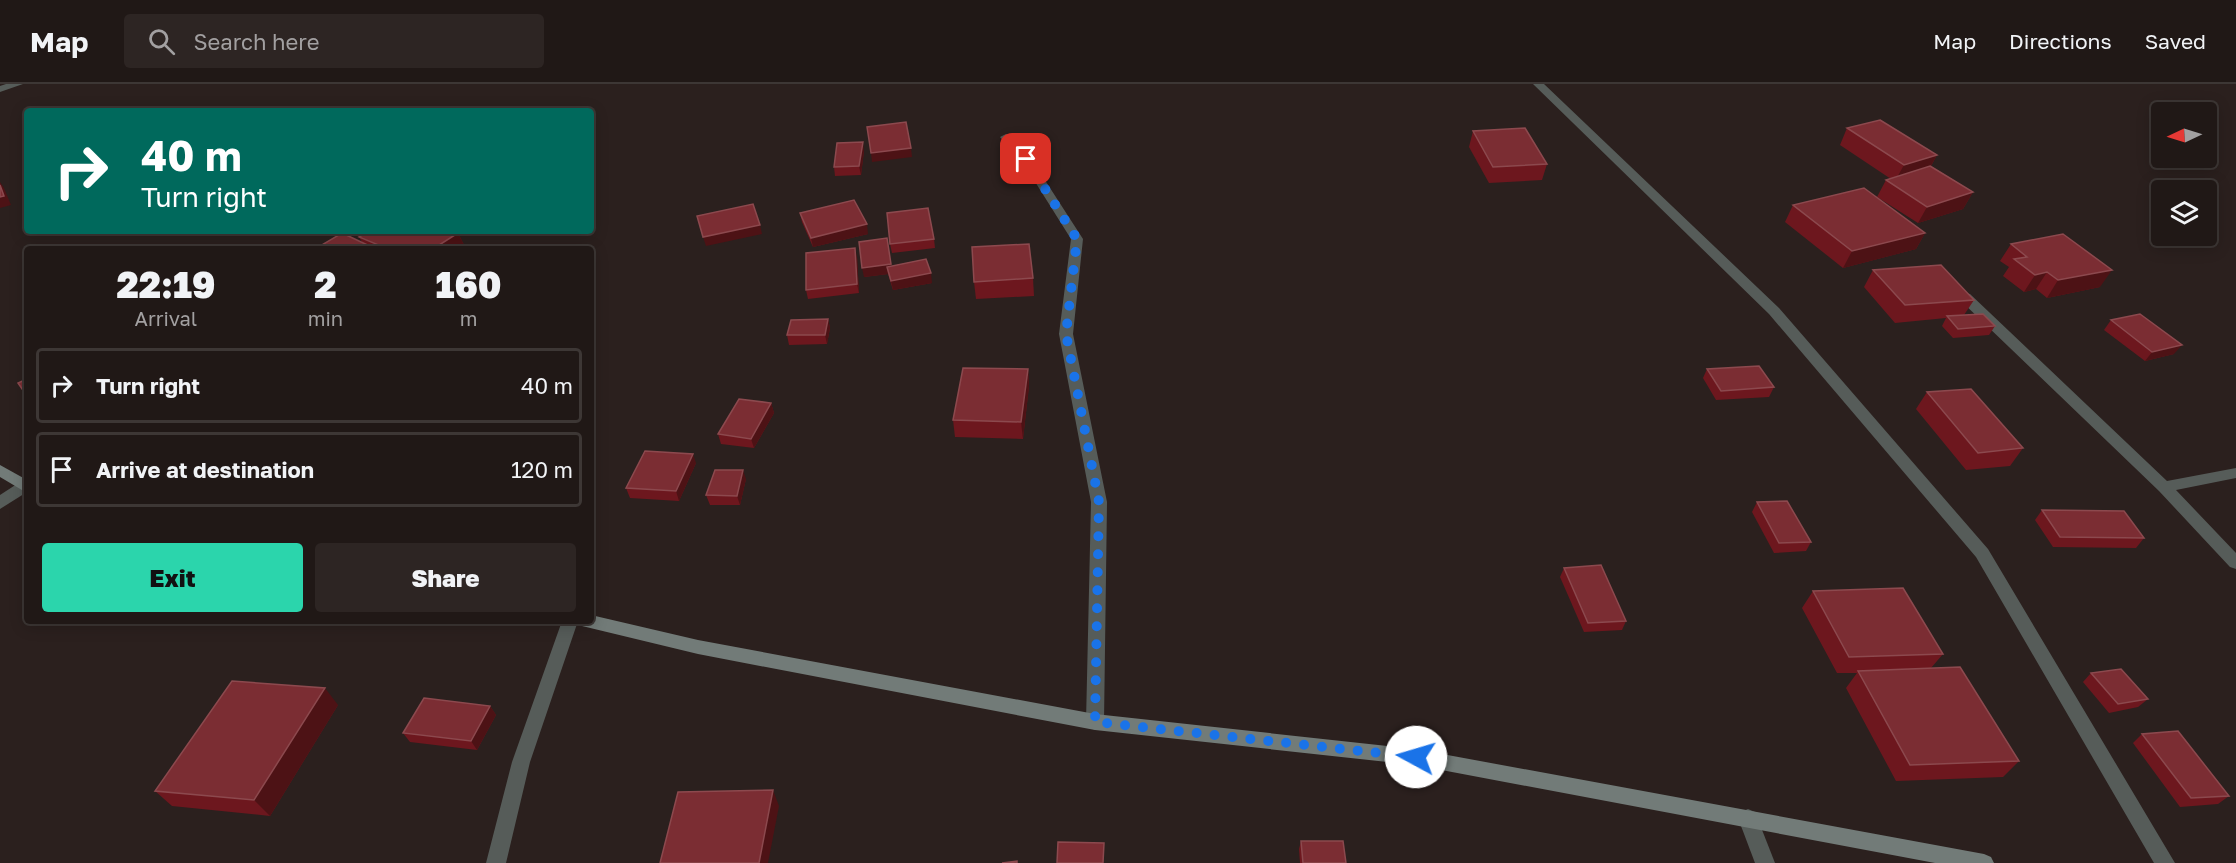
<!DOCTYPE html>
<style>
body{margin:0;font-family:"Golos Text",sans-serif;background:#2d2523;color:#f1f3f6;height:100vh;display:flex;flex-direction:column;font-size:22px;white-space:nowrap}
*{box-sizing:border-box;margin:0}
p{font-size:20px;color:#a2a0a1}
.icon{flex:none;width:33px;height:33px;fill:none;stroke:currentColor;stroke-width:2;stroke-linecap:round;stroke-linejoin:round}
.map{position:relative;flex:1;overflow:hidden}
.panel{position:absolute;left:24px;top:162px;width:570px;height:378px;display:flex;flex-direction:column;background:#201816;border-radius:6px;box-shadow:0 3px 15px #0003,0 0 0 2px #3d3735}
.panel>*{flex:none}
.top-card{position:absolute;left:24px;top:24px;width:570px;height:126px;border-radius:6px;box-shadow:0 3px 15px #0003,0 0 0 2px #3d3735;background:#00695c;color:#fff;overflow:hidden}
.needle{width:39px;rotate:266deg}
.buttons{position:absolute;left:2151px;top:18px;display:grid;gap:12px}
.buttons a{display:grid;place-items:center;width:66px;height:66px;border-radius:6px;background:#201816;box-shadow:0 3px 15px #0003,0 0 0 2px #3d3735;font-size:30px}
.pin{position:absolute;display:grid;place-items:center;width:51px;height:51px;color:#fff;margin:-26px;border-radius:12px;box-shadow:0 3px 9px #0006}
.me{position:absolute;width:66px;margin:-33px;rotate:276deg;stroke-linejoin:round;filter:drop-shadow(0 0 4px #0008)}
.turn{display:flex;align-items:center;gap:21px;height:126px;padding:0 18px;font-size:27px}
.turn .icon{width:78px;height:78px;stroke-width:2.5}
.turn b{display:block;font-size:42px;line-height:51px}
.eta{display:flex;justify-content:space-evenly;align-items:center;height:102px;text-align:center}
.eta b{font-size:36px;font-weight:800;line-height:42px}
.action{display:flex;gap:12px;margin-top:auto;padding:12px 18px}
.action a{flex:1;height:69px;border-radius:6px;background:#2bd5ac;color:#111;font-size:24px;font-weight:800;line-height:69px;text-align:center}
.action a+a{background:#2d2523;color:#f1f3f6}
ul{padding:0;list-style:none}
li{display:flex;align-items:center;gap:18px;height:75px;margin:0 12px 9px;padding:0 6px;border:3px solid #3d3735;border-radius:6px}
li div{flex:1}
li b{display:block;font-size:22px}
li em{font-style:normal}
header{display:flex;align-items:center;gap:36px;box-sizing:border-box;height:84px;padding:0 30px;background:#201816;border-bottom:2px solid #3d3735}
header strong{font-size:28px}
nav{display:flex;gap:33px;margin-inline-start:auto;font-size:21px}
.search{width:420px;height:54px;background:#2d2523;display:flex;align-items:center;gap:15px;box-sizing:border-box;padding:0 21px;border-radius:6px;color:#a2a0a1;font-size:22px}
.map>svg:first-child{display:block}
</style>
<header>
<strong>Map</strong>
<div class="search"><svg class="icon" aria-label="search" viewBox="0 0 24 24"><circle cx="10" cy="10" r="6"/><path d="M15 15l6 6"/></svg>Search here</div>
<nav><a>Map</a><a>Directions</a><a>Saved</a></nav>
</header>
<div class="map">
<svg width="2236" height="779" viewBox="0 0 2236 779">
<rect width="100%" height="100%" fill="#2b201e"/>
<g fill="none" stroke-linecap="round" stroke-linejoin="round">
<g fill="#565c59" fill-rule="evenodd">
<path d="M6 0H23L0 8V2Z"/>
<path d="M1533 0H1544L1779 224 1988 465 2175 779H2154L1976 473 1769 230Z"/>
<path d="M1006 50 1010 51 1030 73 1083 155 1073 250 1107 418 1104 638 1101 643 1095 646 1089 643 1086 638 1091 418 1059 250 1071 155 1022 77 1000 53Z"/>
<path d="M1965 209 1970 210 2167 397 2236 384V394L2176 406 2236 469V485L2230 483 2159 407 1960 216 1959 213Z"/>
<path d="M27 397V408L0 425V411L20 398Z"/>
<path d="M562 537H578L530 678 506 779H486L512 678Z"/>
<path d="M1748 725 1755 728 1775 779H1755L1738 734 1741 728Z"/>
</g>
<g fill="#727b78" fill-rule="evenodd">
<path d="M0 381 27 396V409L0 393Z"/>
<path d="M591 531 698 556 1095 630 1415 665 1984 770 1991 773 1994 779H1935L1415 681 1095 646 698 570 582 542 580 537H591Z"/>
</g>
</g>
<g fill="#6d171e">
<path d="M1847 44 1937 71 1931 82 1973 108 1963 125 1918 139 1877 113 1886 96 1891 95 1840 61Z"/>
<path d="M1473 47 1547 80 1542 96 1489 99 1469 63Z"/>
<path d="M864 67 861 91 835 92 834 83Z"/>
<path d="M1793 121 1925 149 1916 165 1843 184 1785 138Z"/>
<path d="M800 129 868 150 813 163 802 138Z"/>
<path d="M458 149 466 165H315L362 158 359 153Z"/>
<path d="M887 154 891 182 932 199 893 206 888 190 864 193Z"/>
<path d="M934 155 935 164 892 169 890 160Z"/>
<path d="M2011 160 2100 203 2047 214 2036 205 2024 208 2003 192 2009 183 2000 177Z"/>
<path d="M857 173 859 209 808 215 806 206Z"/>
<path d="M1873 186 1974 216 1964 231 1995 242 1989 251 1953 254 1942 242 1946 234 1895 239 1864 203Z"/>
<path d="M1033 194 1034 212 976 215 974 198Z"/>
<path d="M828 235 830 244 827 260 789 261 787 251Z"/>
<path d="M2111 236 2174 270 2145 277 2104 246Z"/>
<path d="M1028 285 1029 302 1023 355 955 353 953 336Z"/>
<path d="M1707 285 1774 303 1769 313 1716 316 1703 294Z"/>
<path d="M1927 308 2023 364 2010 382 1966 386 1916 325Z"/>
<path d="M771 319 774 329 754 364 721 360 718 350Z"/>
<path d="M696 379 679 417 630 414 626 404Z"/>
<path d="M746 395 740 421H710L706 411Z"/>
<path d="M1757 418 1811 458 1806 467 1774 469 1752 428Z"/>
<path d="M2042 426 2144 454 2136 464 2053 463 2035 436Z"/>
<path d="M1564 484 1626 537 1622 546 1584 548 1560 493Z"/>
<path d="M1813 507 1943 570 1931 584 2019 677 2003 693 1896 697 1846 604 1857 589H1837L1802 524Z"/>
<path d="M2091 589 2148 615 2138 623 2109 629 2083 598Z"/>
<path d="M338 621 270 732 172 722 155 707Z"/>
<path d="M490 622 496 631 477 666 410 658 403 649Z"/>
<path d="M2142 650 2229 712 2218 720 2180 723 2133 659Z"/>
<path d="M1301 757 1346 779H1300L1299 765Z"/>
</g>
<g fill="#4d1215">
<path d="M863 58 864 67 861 91 859 82Z"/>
<path d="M911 64 912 73 872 78 871 69Z"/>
<path d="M1937 71 1928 87 1895 97 1904 81Z"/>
<path d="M0 98 4 104 11 121 0 124Z"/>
<path d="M1973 108 1963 125 1918 139 1927 123Z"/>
<path d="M867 140 868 150 813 163 811 154Z"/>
<path d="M760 141 762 150 706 162 703 153Z"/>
<path d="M458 149 466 165H433Z"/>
<path d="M1925 149 1916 165 1843 184 1852 167Z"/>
<path d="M855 164 857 173 859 209 857 200Z"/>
<path d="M891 180 892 189 887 183 888 190 864 193 862 184Z"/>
<path d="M2112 186 2100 203 2047 214 2058 196Z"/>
<path d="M2047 188 2036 205 2024 208 2035 191Z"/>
<path d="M931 189 932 199 893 206 891 197Z"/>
<path d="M828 235 830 244 827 260 825 251Z"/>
<path d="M2182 261 2174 270 2145 277 2152 268Z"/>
<path d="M1028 285 1029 302 1023 355 1021 338Z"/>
<path d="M771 319 774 329 754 364 751 355Z"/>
<path d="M693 370 696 379 679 417 676 407Z"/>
<path d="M743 386 746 395 740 421 737 412Z"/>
<path d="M325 604 338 621 270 732 254 716Z"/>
<path d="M490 622 496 631 477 666 471 657Z"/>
<path d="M773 706 779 722 768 779H759Z"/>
</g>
<g fill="#7b2d33" stroke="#8c494e" stroke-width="1.5">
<path d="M1880 36 1937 71 1904 81 1847 44Z"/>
<path d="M906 38 911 64 871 69 867 43Z"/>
<path d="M1525 44 1547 80 1493 83 1473 47Z"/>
<path d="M863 58 859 82 834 83 837 59Z"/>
<path d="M1930 82 1973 108 1927 123 1886 96Z"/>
<path d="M0 101 4 112 0 113Z"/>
<path d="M1864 104 1925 149 1852 167 1793 121Z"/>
<path d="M854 116 867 140 811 154 800 129Z"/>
<path d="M753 120 760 141 703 153 697 132Z"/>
<path d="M928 124 934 155 890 160 887 129Z"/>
<path d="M369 147H454L458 149 433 165H388L359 153Z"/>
<path d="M342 149 376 165H315Z"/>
<path d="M2063 150 2112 186 2058 196 2047 188 2035 191 2014 175 2027 173 2011 160Z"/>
<path d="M887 154 891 180 862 184 859 158Z"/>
<path d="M1029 160 1033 194 974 198 972 163Z"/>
<path d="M855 164 857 200 806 206V169Z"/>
<path d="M926 175 931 189 891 197 887 183Z"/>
<path d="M1941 181 1974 216 1905 221 1873 186Z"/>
<path d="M1983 230 1995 242 1958 245 1947 232Z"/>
<path d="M2140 230 2182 261 2152 268 2111 236Z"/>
<path d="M828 235 825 251H787L791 236Z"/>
<path d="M1759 282 1774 303 1721 307 1707 285Z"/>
<path d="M963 284 1028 285 1021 338 953 336Z"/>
<path d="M27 295V312L18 299Z"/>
<path d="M1971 305 2023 364 1978 369 1927 308Z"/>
<path d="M739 315 771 319 751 355 718 350Z"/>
<path d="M645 367 693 370 676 407 626 404Z"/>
<path d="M715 386H743L737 412 706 411Z"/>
<path d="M1787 417 1811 458 1779 459 1757 418Z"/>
<path d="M2042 426 2124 427 2144 454 2060 453Z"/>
<path d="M1601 481 1626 537 1588 539 1564 484Z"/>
<path d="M1903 504 1943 570 1849 573 1813 507Z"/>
<path d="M1960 583 2019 677 1910 681 1858 587Z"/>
<path d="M2121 585 2148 615 2118 620 2091 589Z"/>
<path d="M232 597 325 604 254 716 155 707Z"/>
<path d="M424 614 490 622 471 657 403 649Z"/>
<path d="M2178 647 2229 712 2191 714 2142 650Z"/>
<path d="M773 706 759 779H660L678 708Z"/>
<path d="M1301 757H1343L1346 779H1303Z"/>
<path d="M1058 758 1104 759 1103 779H1057Z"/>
<path d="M1017 777V779H1002Z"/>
</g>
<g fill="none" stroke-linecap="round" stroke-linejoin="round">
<path stroke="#1a73e8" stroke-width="10" stroke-dasharray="0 18" d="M1026 75 1077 155 1066 250 1099 418 1095 638 1416 673"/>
</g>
</svg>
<div class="buttons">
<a><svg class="needle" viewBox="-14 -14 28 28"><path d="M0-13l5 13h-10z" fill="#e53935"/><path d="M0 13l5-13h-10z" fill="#a2a0a1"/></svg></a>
<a><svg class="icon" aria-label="layers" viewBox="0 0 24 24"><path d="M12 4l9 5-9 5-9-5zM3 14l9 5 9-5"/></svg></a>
</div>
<div class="pin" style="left:1026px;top:75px;background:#d93025"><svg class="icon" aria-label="arrive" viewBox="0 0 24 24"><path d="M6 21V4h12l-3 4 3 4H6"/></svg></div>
<svg class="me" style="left:1416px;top:673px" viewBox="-20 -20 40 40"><circle r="19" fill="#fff"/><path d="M0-13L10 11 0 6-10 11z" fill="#1a73e8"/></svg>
<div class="top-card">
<div class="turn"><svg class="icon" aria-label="right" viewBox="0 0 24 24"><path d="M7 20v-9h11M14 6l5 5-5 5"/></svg><div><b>40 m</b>Turn right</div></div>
</div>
<section class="panel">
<div class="eta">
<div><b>22:19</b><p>Arrival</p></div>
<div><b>2</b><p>min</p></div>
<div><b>160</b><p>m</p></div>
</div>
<ul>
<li><svg class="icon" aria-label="right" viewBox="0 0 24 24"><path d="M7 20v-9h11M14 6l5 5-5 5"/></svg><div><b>Turn right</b></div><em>40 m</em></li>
<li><svg class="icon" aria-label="arrive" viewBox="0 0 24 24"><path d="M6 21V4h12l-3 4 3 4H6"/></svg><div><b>Arrive at destination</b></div><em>120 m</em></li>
</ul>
<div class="action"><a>Exit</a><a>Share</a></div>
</section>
</div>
